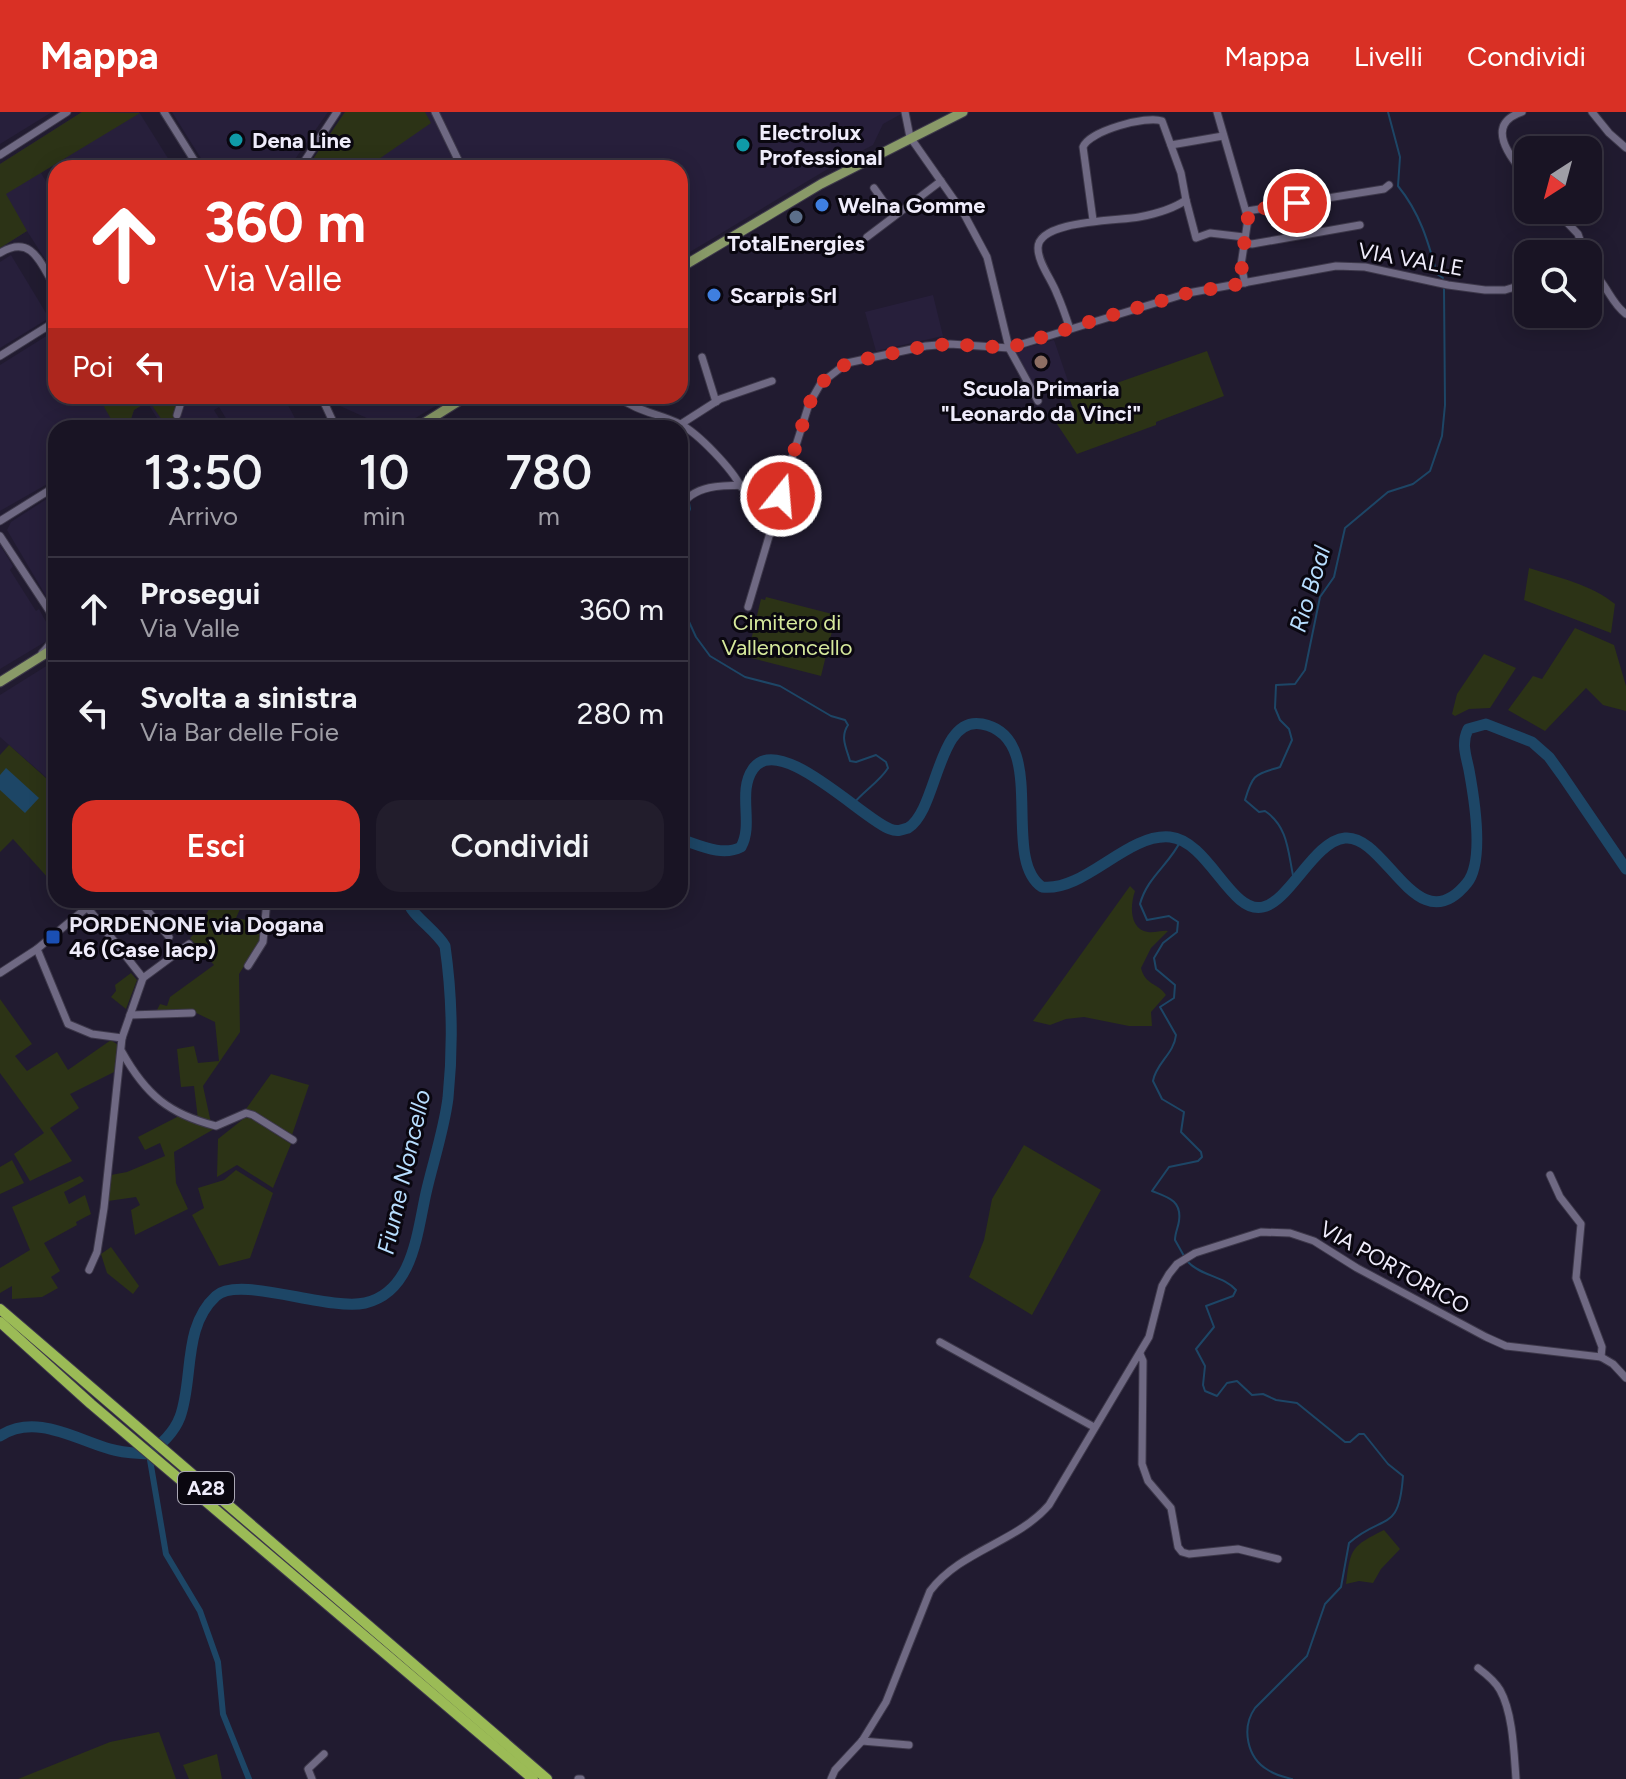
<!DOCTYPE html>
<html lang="it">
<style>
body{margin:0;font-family:Figtree,sans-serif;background:#221d2c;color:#f1f3f6;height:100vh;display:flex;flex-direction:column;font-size:30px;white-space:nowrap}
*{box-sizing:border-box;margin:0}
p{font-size:26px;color:#9f9ea6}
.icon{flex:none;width:44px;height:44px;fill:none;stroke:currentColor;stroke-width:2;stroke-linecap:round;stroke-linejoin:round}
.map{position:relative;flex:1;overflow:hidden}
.sheet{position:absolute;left:48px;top:308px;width:640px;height:488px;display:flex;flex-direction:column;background:#191424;border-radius:24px;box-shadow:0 4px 20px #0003,0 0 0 2px #373341}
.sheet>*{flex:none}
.hud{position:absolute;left:48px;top:48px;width:640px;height:244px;border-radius:24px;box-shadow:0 4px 20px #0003,0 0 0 2px #373341;background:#d93025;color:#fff;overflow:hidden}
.needle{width:52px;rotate:216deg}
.tools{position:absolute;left:1514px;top:24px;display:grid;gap:16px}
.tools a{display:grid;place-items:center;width:88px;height:88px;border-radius:16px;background:#191424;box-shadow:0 4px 20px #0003,0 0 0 2px #373341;font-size:40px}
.pin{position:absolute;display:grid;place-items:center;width:68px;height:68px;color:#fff;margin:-34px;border:4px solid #fff;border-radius:50%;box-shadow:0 2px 8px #0007}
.me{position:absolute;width:88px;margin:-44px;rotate:17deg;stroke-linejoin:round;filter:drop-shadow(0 0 6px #0008)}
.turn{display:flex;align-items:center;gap:28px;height:168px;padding:0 24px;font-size:36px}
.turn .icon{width:104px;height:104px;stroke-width:2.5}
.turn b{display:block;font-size:56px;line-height:68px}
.then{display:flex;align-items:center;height:76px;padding:0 24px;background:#0003;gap:16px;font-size:30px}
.eta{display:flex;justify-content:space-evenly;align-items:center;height:136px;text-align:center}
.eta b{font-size:48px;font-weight:600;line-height:56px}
.action{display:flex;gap:16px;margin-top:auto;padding:16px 24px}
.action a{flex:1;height:92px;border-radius:24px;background:#d93025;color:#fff;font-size:32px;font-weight:600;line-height:92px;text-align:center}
.action a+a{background:#221d2c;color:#f1f3f6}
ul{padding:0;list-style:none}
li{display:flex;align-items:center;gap:24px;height:104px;padding:0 24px;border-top:2px solid #373341}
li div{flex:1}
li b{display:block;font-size:30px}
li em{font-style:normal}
header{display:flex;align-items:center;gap:48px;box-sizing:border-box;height:112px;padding:0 40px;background:#d93025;color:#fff}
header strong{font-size:38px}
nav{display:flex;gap:44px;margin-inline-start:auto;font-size:28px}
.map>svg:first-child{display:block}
</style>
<header>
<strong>Mappa</strong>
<nav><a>Mappa</a><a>Livelli</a><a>Condividi</a></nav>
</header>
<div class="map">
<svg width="1626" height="1667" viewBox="0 0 1626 1667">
<rect width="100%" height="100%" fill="#211b30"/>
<g fill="#271f3b">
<path d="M0 0H52L0 32Z"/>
<path d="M82 0H139L174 56H56V59L52 54 41 61 56 86V150L45 147 27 119 0 136V52Z"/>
<path d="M172 0H328L293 50 295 53 293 56H207Z"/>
<path d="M345 0H903V1L883 12 873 33 831 55 680 146V56H307Z"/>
<path d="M11 143 49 206 0 236V150Z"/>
<path d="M933 183 943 224 876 239 865 200Z"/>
<path d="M56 218V284H287L291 291 288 293 300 316H236L230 313 219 295 214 298 225 316H160L162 314 147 290 134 298 128 316H56V367L0 399V253Z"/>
<path d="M1054 228 1070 275 1037 282 1017 241 1018 238Z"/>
<path d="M334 284H452L399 316H389L340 294Z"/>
<path d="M56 381V501L7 418 11 410Z"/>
<path d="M0 433 13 454 10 458 36 499 39 497 51 519 50 527 0 557Z"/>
<path d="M56 548V656L47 666 0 625V583Z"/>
</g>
<g fill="#2c3316">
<path d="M82 0 140 1 6 82 27 119 0 136V52Z"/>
<path d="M345 0H425L431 11 366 56H307Z"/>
<path d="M1207 239 1224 284 1156 310V313L1077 342 1055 309 1075 301 1068 283 1114 272Z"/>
<path d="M98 284H180L174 306 164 311 149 289 134 298 128 316H116Z"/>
<path d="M1529 456C1559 466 1590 472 1615 492L1611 521 1524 488Z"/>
<path d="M766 485 836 503 821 564 747 545 761 487 765 488Z"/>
<path d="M1575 516 1614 533 1626 574V599L1603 593 1586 576 1545 619 1508 598 1533 564 1542 567Z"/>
<path d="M1484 542 1516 556 1490 596 1469 597 1455 604 1452 602 1457 582Z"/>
<path d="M9 633 56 675V761L49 767 13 727 0 740V643Z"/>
<path d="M1130 774 1135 779C1130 793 1129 817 1148 820 1155 821 1162 818 1168 819L1151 836 1141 856C1145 873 1158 871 1166 883L1151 900 1152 914H1129L1084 905 1066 907 1050 913 1033 909Z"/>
<path d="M214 788H244L236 806 262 811 259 831 239 862 240 920 203 974 211 1011 221 1013 174 1040 176 1071 188 1097 135 1123 131 1098 140 1093 136 1085 108 1089 111 1063 127 1060 165 1044 160 1031 145 1038 138 1025 179 1004 198 1007 194 974 181 975 177 937 194 934 198 951 219 949 215 910 190 898 156 900 160 892 167 894 170 885 214 853 190 826 193 823 190 819 202 810Z"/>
<path d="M131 861 137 868 126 897 111 885 116 879 115 873Z"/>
<path d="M0 887 32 932 15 944 27 959 57 940 68 958 111 928 118 933 114 960 70 982 79 996 50 1016 72 1049 30 1069 14 1042 44 1021 0 961Z"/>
<path d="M271 962 309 973 291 1026 246 997Z"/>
<path d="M247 1004 291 1032 273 1076 237 1053 217 1065 218 1027Z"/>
<path d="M1024 1033 1101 1078 1032 1203 969 1165 984 1128 992 1087Z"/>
<path d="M12 1048 24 1071 0 1082V1055Z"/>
<path d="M236 1058 273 1081 250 1146 219 1154 192 1103 204 1096 198 1076 224 1068Z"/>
<path d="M80 1064 84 1069 64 1080 69 1092 85 1083 91 1102 76 1110 77 1113 44 1131 60 1159 51 1165 58 1176 42 1185 12 1187V1174L0 1181V1156L30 1138 12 1095Z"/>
<path d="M111 1135 139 1174 133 1182 107 1161 101 1142Z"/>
<path d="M1384 1418 1400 1437 1381 1457 1373 1471 1359 1469 1346 1472C1350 1436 1352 1434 1384 1418Z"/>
<path d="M159 1620 176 1667H18L110 1630Z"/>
<path d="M217 1642 222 1667H189L183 1653Z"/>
</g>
<path fill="#1d4666" d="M6 656 39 686 25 701 0 678V663Z"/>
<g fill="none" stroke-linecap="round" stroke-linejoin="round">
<g stroke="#1d4666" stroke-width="2">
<path d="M1388 0 1400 45 1398 74C1420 101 1428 129 1437 162L1443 166"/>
<path d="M345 316H346"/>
<path d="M680 422 690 397 689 391"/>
<path d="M680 490 696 525 710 544 745 565 780 574 831 604 845 608 848 613C840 625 846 635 850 649L856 650 876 643 886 650 888 656C880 669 864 679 854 691"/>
<path d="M1181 728C1170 752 1147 765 1140 792L1147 808 1169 804 1178 810 1177 820 1163 831 1154 846 1156 857 1175 873 1174 886 1160 895 1176 923C1174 942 1156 951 1153 969L1162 987 1184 1000 1181 1020 1201 1040 1202 1045 1198 1049 1169 1055 1152 1079C1167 1085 1182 1088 1179 1109 1178 1116 1175 1121 1175 1128L1184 1144"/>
<path d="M1294 768C1288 742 1289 715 1265 699L1259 700 1245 688C1253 661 1255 663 1280 655L1292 628 1289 617 1280 608 1275 596 1276 573 1295 572 1305 558 1320 485 1334 465 1345 416 1388 380 1413 372 1430 359 1442 324 1445 293 1444 177"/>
<path d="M1188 1150C1201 1164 1224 1164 1236 1178L1233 1184 1206 1194 1214 1215 1196 1237 1205 1254 1203 1273 1205 1279 1217 1284 1227 1271 1237 1269 1252 1283 1263 1282 1276 1288 1297 1291 1345 1330H1350L1359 1322H1364L1388 1352 1403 1364C1399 1422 1383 1401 1349 1431L1341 1475 1325 1492 1307 1544 1255 1596C1241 1616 1247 1646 1268 1658 1275 1663 1284 1665 1292 1667"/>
</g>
<path stroke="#1d4666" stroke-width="6" d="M149 1342 166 1442 200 1499 218 1550 223 1602 249 1667"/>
<g stroke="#1d4666" stroke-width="11">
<path d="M680 727C699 733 722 745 741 735 754 712 737 680 753 657 779 619 865 709 890 717 897 720 902 718 908 716 938 698 937 603 982 612 1051 625 999 746 1042 775 1085 780 1127 721 1170 725 1209 729 1231 803 1263 795 1290 789 1314 729 1345 726 1386 722 1417 833 1467 771 1485 749 1474 685 1469 658 1466 643 1461 632 1468 617L1486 612 1532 630 1549 645 1562 663 1626 757"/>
<path d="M0 1324C35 1301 75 1327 110 1337 122 1341 136 1341 149 1342 161 1332 174 1321 180 1305 194 1267 182 1215 216 1184 239 1163 327 1199 365 1191 413 1180 417 1121 426 1081 433 1050 444 1018 448 986 453 937 452 883 445 834 435 817 409 802 408 788"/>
</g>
<g stroke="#3d384a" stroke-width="9">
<g id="minor">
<path d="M164 0 199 56"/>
<path d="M435 0 462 56"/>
<path d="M905 0 910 25 964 102 987 145 1009 236 1038 289"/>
<path d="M1217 0 1248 107 1241 153 1245 171"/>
<path d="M1522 0C1483 13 1511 46 1528 67"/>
<path d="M1592 0 1609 21 1626 36"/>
<path d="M1171 33 1223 24"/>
<path d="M0 43 67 0"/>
<path d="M300 56 337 0"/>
<path d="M874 76 894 104"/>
<path d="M1186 88 1196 126 1210 121 1244 125"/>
<path d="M1555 98 1578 122 1585 142"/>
<path d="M1247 99 1384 77 1389 73"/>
<path d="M867 125 941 69"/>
<path d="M1244 131 1252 132 1360 113"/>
<path d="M0 141C33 121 41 153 56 177"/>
<path d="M1588 157C1606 168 1610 191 1626 202"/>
<path d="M1070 217C1066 205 1062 193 1057 182 1052 168 1038 151 1038 136 1038 108 1119 109 1139 105 1155 102 1173 97 1186 88L1181 61 1162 9C1147 3 1089 19 1083 35L1093 108"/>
<path d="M0 244 56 209"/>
<path d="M702 245 716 290"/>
<path d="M321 284 336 316"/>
<path d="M617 284C637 300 658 301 680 312 699 322 732 357 741 375"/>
<path d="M177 303 183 284"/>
<path d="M681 312 720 287 772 269"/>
<path d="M150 316 152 315"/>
<path d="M680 396C696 366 741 375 771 373L780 370 787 362 809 292 821 271 847 251 926 234 950 232 1009 236 1188 181 1336 154 1365 155 1448 173 1485 178H1505L1528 171"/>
<path d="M0 409 56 374"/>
<path d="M0 424 56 509"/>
<path d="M748 495 781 384 780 370"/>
<path d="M42 541C52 531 57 522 54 508"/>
<path d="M139 788 169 825"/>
<path d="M88 796 143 866"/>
<path d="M37 837 68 912 92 922 122 926"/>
<path d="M248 854 263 830 267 788"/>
<path d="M0 861 37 837 96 788"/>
<path d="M130 903 192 901"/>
<path d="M122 940C146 983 169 1002 216 1014L246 1001 253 1003 293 1028"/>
<path d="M1550 1063 1560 1085 1581 1112 1576 1166 1602 1235 1601 1245"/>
<path d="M89 1158 97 1140 104 1096 122 926 143 866 189 832"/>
<path d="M940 1230 1094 1315"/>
<path d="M1140 1242 1143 1249 1142 1352 1148 1369 1171 1396 1178 1435 1182 1440 1189 1442 1238 1437 1278 1447"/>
<path d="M1478 1556C1486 1562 1495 1569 1500 1578 1513 1601 1514 1641 1516 1667"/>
<path d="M862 1629 909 1633"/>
<path d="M312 1667 308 1657 324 1642"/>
<path d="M578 1667H581"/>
<path d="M831 1667 835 1658 862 1629 886 1590 930 1479C961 1438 1016 1431 1049 1393L1149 1225 1162 1174 1169 1162 1177 1152 1195 1141 1261 1120 1290 1121 1314 1129 1357 1156 1486 1225 1506 1234 1601 1245 1613 1252 1626 1266"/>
</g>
</g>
<g stroke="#3d384a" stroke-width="11">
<g id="major">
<path d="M680 156 821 72 963 0"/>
<path d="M416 316 467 284"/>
<path d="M0 570 56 535"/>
</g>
</g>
<g stroke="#3d384a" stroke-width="12">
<g id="highway">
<path d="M0 1197 547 1667"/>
<path d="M0 1210 91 1292 533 1667"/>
</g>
</g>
<use href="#minor" stroke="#6f6983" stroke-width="7"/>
<use href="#major" stroke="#899a68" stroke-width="9"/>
<use href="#highway" stroke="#9bbb56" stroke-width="10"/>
</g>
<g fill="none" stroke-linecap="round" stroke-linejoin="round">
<path stroke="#d93025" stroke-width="14" stroke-dasharray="0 25.2" d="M781 384 780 370 787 362 809 292 821 271 847 251 926 234 950 232 1009 236 1095 208 1188 181 1245 171 1241 153 1248 107 1247 99 1297 91"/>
</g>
<g fill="#0f9aa8" stroke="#0a0710" stroke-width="3">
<circle cx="236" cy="28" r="8"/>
<circle cx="743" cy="33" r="8"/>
</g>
<g fill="#3f7fe0" stroke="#0a0710" stroke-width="3">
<circle cx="822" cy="93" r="8"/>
<circle cx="714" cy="183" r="8"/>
</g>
<circle fill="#5c6f8a" stroke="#0a0710" stroke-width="3" cx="796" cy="105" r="8"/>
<circle fill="#8d6e63" stroke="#0a0710" stroke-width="3" cx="1041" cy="250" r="8"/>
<rect fill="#1a4fb4" stroke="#0a0710" stroke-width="3" x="45" y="817" width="16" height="16" rx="4"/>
<g text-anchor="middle" stroke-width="6" stroke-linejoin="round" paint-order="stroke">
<rect fill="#0a0710" stroke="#aaa7b4" stroke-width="2" x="178" y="1360" width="56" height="32" rx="6"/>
<g font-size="20" font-weight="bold" fill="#efecfb">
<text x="206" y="1383">A28</text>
</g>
<g font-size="22" font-weight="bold" fill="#efecfb" stroke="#0a0710" text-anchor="start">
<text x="759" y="28">Electrolux<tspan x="759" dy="25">Professional</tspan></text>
<text x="252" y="36">Dena Line</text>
<text x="838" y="101">Welna Gomme</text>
<text x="796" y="139" text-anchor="middle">TotalEnergies</text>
<text x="730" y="191">Scarpis Srl</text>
<text x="1041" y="284" text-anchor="middle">Scuola Primaria<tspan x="1041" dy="25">"Leonardo da Vinci"</tspan></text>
<text x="69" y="820">PORDENONE via Dogana<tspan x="69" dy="25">46 (Case Iacp)</tspan></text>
</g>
<g font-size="22" fill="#efecfb" stroke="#0a0710">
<text transform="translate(1411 147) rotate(10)" y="8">VIA VALLE</text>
<text transform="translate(1395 1155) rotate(29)" y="8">VIA PORTORICO</text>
</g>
<g font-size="22" fill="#d6e99c" stroke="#0a0710">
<text x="787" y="518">Cimitero di<tspan x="787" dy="25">Vallenoncello</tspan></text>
</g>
<g font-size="24" font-style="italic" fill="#b7ddfe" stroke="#0a0710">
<text transform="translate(1310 477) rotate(-73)" y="8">Rio Boal</text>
<text transform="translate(404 1060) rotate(-77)" y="8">Fiume Noncello</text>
</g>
</g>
</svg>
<div class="tools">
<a><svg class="needle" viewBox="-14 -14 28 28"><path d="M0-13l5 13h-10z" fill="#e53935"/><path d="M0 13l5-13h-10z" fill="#9f9ea6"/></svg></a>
<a><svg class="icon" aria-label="search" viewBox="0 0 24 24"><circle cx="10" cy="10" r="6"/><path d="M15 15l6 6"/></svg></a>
</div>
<div class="pin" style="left:1297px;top:91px;background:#d93025"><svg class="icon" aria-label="arrive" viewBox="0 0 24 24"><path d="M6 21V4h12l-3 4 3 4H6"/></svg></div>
<svg class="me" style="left:781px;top:384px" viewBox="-20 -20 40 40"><circle r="17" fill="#d93025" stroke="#fff" stroke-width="3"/><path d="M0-11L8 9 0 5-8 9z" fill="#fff"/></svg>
<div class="hud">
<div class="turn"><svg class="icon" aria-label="ahead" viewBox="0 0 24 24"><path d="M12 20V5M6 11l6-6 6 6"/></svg><div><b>360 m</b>Via Valle</div></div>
<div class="then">Poi<svg class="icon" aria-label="left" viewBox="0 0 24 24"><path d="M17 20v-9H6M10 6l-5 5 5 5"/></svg></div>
</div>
<section class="sheet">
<div class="eta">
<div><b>13:50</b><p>Arrivo</p></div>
<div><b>10</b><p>min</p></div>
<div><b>780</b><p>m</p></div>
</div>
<ul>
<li><svg class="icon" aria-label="ahead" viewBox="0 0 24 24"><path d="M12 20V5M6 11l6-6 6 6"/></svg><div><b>Prosegui</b><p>Via Valle</p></div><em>360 m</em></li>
<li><svg class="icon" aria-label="left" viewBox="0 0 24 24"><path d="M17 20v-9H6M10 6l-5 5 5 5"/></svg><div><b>Svolta a sinistra</b><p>Via Bar delle Foie</p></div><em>280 m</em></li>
</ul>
<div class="action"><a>Esci</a><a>Condividi</a></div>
</section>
</div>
